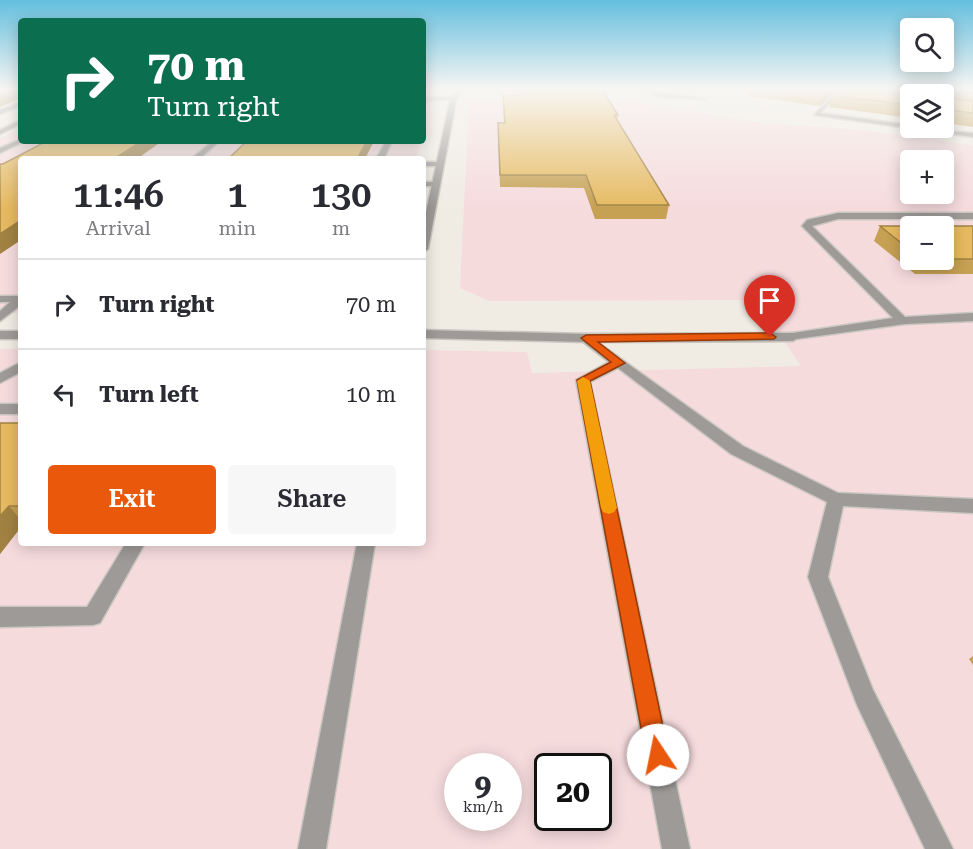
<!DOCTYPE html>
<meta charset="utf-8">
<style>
body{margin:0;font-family:"Roboto Serif",serif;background:#f7f7f7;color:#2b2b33;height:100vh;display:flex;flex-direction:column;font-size:22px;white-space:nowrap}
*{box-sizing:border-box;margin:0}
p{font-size:20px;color:#7c7c81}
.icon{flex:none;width:33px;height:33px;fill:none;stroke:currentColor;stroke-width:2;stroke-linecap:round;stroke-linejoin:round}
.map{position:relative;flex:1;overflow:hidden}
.panel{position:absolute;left:18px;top:156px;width:408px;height:390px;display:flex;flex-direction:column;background:#fff;border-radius:6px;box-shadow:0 3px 15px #0003}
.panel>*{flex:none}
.top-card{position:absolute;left:18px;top:18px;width:408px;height:126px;border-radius:6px;box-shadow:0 3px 15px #0003;background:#0b6e4f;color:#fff;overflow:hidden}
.buttons{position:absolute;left:900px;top:18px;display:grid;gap:12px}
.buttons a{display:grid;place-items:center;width:54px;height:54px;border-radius:6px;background:#fff;box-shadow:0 3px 15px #0003;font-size:30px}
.speed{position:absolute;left:444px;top:753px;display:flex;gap:12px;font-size:30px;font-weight:700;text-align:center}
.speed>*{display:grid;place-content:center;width:78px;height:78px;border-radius:50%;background:#fff;box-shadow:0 3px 15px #0003;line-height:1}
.speed small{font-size:15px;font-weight:400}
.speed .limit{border:3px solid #111;border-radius:9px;background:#fff;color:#111}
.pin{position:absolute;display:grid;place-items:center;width:51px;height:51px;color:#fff;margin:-62px -26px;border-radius:50% 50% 50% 0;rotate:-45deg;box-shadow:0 0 6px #0007}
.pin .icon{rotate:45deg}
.me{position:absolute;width:66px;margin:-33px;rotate:349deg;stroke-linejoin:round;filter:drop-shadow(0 0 4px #0008)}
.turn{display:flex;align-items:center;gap:21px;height:126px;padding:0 30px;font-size:27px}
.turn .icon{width:78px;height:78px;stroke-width:2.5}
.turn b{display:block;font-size:42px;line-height:51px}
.eta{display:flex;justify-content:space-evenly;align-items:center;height:102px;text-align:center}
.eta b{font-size:36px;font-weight:600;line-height:42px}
.button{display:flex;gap:12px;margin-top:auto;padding:12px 30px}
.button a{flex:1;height:69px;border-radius:6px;background:#ea580c;color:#fff;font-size:24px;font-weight:600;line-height:69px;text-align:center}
.button a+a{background:#f7f7f7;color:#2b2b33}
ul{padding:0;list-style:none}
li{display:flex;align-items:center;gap:18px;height:90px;padding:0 30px;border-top:2px solid #e1e1e2}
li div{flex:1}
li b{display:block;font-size:22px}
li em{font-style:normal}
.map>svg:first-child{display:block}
</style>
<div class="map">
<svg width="973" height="849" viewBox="0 0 973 849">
<rect width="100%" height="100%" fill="#f0ece4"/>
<g fill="#f6dbdd" fill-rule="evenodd">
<path d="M469 101H628L762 123 861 130 973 145V849H0V349H21V543H423V350L527 352 532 373 801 366 756 300 489 301 460 288ZM910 160H944V194H910ZM910 226H944V260H910ZM458 766H508V818H458ZM548 766H598V818H548Z"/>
<path d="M21 128V141H421L416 159H21V313H0V138Z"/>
</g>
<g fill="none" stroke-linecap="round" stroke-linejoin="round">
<g stroke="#cbc7c0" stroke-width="3">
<g id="lane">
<path d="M642 89 706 99 657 97Z"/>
<path d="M837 91 851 95H838L820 113 910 125V128L973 133V137L814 115Z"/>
<path d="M423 97H454L457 99 423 101Z"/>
<path d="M21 102V106L0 114V110Z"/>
<path d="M21 139 23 142 0 153V148Z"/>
<path d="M213 141H220L199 159H191Z"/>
<path d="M386 141H392L384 159H376Z"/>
<path d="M423 162H440L444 164 440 166H423Z"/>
<path d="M423 182H436L440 184 436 186H423Z"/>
<path d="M838 213H973V219H838L812 226 905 317 973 313V321L905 324 789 340 787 337 793 333 893 318 802 226 807 220Z"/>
<path d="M0 296H21V305L0 321V311L10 302H0Z"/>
<path d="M586 334 743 446 838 493 973 499V513L843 506 828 577 873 690 953 849H925L857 705 808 577 827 502 731 454 618 368 590 382 690 849H662L576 380 609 362 582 341 580 338Z"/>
<path d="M21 362V372L0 383V373Z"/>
<rect x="0" y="404" width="21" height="10"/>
<path d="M126 543H145L100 623 93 625 0 627V607H87Z"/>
<path d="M357 543H375L326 849H298Z"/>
</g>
</g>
<g stroke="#cbc7c0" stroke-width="3">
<g id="street">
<path d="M458 89H463L456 101 428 249 423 252V226L450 101Z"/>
<path d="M21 120V124L0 134V130Z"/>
<path d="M423 330 586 334 793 333 799 337 793 341 586 342 423 338Z"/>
<rect x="0" y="331" width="21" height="8"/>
</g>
</g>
<use href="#lane" fill="#9d9a98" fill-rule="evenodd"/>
<use href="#street" fill="#9d9a98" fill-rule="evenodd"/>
</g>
<g fill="#c6a053" fill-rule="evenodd">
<path d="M518 89H602L618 115 617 120 669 205 666 219H595L584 188 500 187 498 123H504L503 95H519Z"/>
<path d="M749 89H837L820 106 748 96Z"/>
<path d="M840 89H949V91L973 93V127L944 123V94H910V118L829 107 833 95Z"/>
<path d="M880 226H973V274H915L874 241ZM910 226 944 260H910Z"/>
<path d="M0 423H21V527L0 554Z"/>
<path d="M973 656V665L969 659Z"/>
</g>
<g fill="#a18243">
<path d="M16 89H21V98L0 107V95Z"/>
<path d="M829 89H837L820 106 824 94Z"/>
<path d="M142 141H162L137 159H114Z"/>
<path d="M367 141H374L365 159H357Z"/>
<path d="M21 220V240L0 254V234Z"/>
<path d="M9 506 21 520V527L0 554V516Z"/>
</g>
<g fill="#e6ba60" stroke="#a18243" stroke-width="1.5">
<path d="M0 89H16L0 95Z"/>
<path d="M520 89H602L618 115H614L669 205H597L586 175H500L498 123H505L503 95H521Z"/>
<path d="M785 89H829L824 94Z"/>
<path d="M840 89H868L910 95V105L833 95Z"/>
<path d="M916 89H949V91L973 93 948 92 950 99 973 101V113L944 109V94H916L918 93Z"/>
<path d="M47 141H142L114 159H21V220L0 234V164H3Z"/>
<path d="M247 141H367L357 159H228Z"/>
<path d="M880 226H973V259H944V226H910V250Z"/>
<path d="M0 423H21V506H9L0 516Z"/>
</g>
<linearGradient id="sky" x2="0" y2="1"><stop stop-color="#64bfdf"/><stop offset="0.43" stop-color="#f8f6f3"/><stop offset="1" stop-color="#f8f6f3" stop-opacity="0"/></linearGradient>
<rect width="973" height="208" fill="url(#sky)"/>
<path fill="#ea580c" stroke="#983908" stroke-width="1.5" d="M770 333 776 337 774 339 598 342 625 363 590 381 669 755 666 763 658 766 650 763 646 755 577 380 611 362 581 338 586 335Z"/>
<path fill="#f59e0b" d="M583 377 590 381 617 508 614 512 609 514 603 512 601 508 577 381Z"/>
</svg>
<div class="buttons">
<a><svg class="icon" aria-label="search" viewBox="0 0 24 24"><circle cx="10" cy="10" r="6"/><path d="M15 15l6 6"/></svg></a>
<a><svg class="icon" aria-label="layers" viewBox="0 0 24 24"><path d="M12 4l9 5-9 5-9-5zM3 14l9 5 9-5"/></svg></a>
<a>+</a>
<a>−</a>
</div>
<div class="speed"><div>9<small>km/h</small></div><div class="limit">20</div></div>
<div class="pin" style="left:770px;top:337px;background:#d93025"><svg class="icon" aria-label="arrive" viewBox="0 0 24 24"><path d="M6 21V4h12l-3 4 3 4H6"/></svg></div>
<svg class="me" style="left:658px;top:755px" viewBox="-20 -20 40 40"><circle r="19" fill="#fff"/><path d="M0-13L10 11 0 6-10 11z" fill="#ea580c"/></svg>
<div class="top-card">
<div class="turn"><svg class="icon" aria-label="right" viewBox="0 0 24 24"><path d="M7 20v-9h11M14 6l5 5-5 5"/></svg><div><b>70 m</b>Turn right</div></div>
</div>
<section class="panel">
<div class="eta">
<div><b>11:46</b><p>Arrival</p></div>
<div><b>1</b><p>min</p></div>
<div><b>130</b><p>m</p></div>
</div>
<ul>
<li><svg class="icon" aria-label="right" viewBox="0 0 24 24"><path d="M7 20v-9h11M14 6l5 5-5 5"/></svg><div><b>Turn right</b></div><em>70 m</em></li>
<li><svg class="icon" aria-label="left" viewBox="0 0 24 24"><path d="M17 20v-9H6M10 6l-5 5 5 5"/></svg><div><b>Turn left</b></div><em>10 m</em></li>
</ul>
<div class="button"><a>Exit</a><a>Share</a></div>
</section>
</div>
